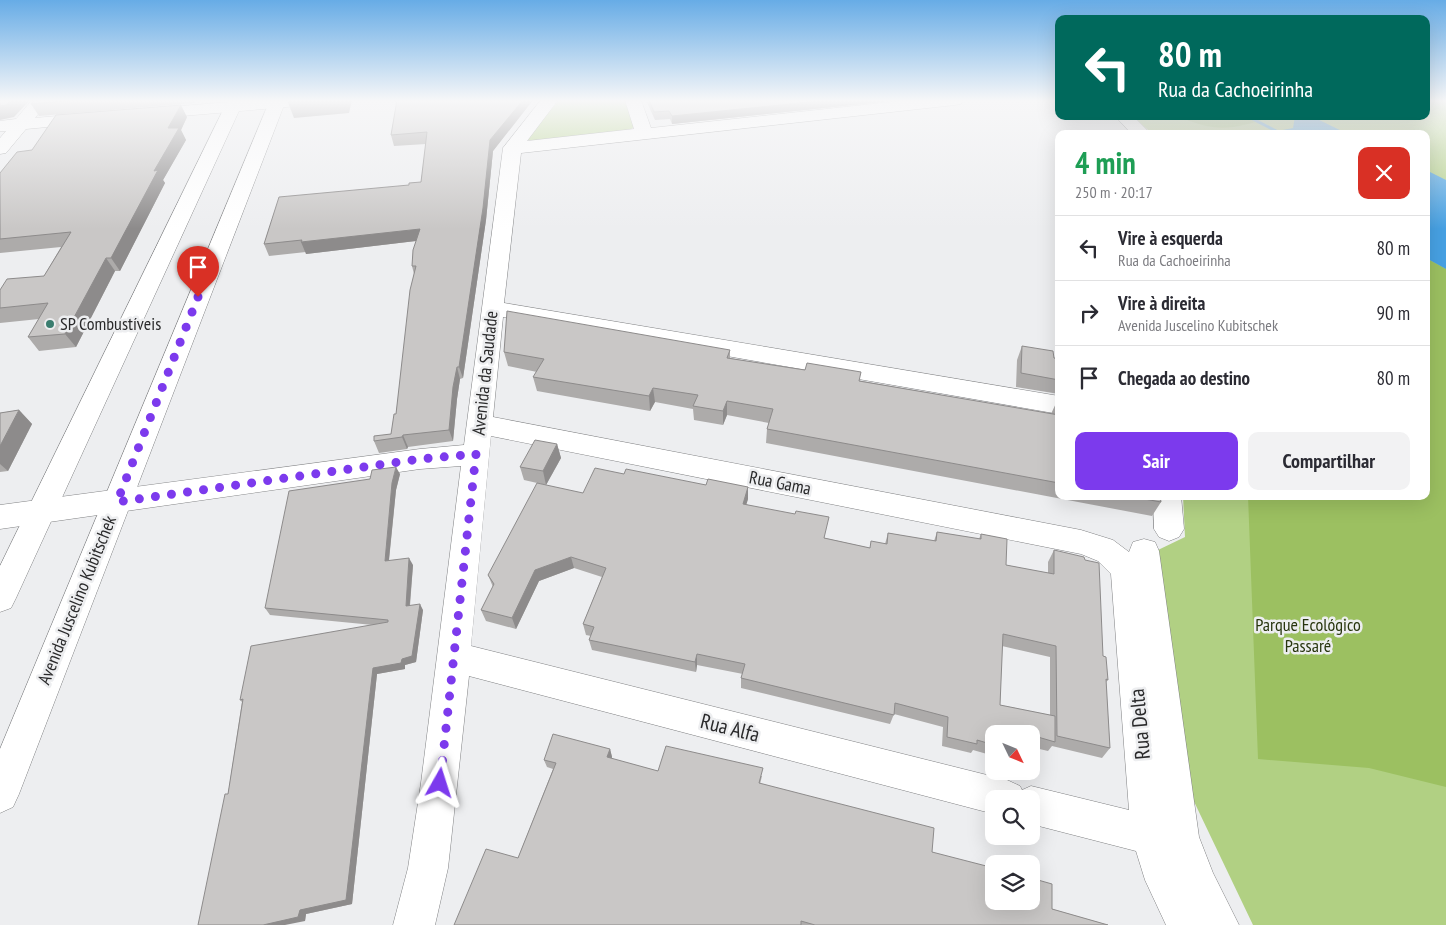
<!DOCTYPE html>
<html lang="pt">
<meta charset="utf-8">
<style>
body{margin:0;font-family:"PT Sans Narrow",sans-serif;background:#f2f2f3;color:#2b2b33;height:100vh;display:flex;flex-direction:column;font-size:19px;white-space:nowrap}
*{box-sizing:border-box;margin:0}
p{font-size:16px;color:#7c7c81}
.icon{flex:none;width:28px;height:28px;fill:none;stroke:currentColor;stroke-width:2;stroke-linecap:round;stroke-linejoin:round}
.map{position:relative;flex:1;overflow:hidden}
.panel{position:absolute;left:1055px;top:130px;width:375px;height:370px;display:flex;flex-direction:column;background:#fff;border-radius:10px;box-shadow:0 5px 20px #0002}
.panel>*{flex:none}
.guide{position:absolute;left:1055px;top:15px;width:375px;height:105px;border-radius:10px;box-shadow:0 5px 20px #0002;background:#00695c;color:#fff;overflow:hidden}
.needle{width:32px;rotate:133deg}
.fabs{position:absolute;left:985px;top:725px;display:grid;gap:10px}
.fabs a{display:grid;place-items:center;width:55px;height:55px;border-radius:10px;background:#fff;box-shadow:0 5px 20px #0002;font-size:25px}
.pin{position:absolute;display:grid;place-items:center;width:42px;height:42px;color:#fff;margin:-51px -21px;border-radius:50% 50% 50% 0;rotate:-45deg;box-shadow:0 0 5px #0007}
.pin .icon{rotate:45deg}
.me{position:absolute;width:55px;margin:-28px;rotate:6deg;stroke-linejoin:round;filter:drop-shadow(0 0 4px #0008)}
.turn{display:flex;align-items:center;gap:18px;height:105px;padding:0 20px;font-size:22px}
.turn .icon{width:65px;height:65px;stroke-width:2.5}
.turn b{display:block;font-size:35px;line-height:42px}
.round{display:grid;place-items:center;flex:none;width:52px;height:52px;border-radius:10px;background:#f2f2f3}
.head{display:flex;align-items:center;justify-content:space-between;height:85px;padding:0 20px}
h1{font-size:30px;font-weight:700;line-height:38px;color:#1e9e55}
.action{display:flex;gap:10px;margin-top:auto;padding:10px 20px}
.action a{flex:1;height:58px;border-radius:10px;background:#7c3aed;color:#fff;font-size:20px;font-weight:700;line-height:58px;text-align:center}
.action a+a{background:#f2f2f3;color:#2b2b33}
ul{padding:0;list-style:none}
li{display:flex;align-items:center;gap:15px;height:65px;padding:0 20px;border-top:1px solid #e1e1e2}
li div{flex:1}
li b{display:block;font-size:19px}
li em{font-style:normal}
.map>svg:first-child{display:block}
</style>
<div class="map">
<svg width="1446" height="925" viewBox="0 0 1446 925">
<rect width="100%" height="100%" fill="#edeef0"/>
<g fill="#b1d083">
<path d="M559 100H625L634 127 627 132 532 142 526 138Z"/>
<path d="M1426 100H1446V925H1253L1188 789 1158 550 1185 537 1183 496H1426V134H1153L1131 116H1426Z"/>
</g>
<g fill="#9cc061">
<path d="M1177 116H1274C1233 129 1219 134 1177 116Z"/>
<path d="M1426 258 1446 269V787L1369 768 1258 759 1248 496H1426Z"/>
</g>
<g fill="#47a1e3">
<path d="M1295 116H1311L1348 134H1262L1293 128Z"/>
<path d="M1426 170 1446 180V269L1426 258Z"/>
</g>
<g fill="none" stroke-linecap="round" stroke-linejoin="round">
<path fill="#47a1e3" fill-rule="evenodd" d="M1244 116H1250L1285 134H1279Z"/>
<g stroke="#818284" stroke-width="1">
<g id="minor">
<path d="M32 100H49L35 118 90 113 96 114 99 118 96 122 90 123 26 129 6 153 0 154V138L6 131H0V121L16 119Z"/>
<path d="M252 100H318L316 104 310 105 147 119 141 118 138 114 141 110 147 109Z"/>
<path d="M541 100H558L527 141 634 129 625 100H641L651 128 909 100H963L961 104 955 105 521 153 504 303 1059 396V414L503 317 493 417 1081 530 1113 540 1129 552 1133 542 1144 539 1155 542 1159 551 1199 837 1213 873 1239 925H1166L1145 880 1136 851 1031 824V799H994V814L469 676 448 868 435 925H393L408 868 421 783 461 466 420 469 0 529V505L420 449 464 445 503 148ZM491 436 1081 554 1098 561 1111 574 1129 810 1031 786 1022 790 1020 786 1007 780 471 646Z"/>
<path d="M1115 116H1133L1151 134H1132Z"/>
<path d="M1153 496H1181L1184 529 1179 537 1169 541 1159 537 1154 529Z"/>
</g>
</g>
<g stroke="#818284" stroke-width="1">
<g id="major">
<path d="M228 100H244L16 598 11 608 0 612V566Z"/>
<path d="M270 100H286L19 794 13 807 0 813V749Z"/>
</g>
</g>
<use href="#minor" fill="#fff" fill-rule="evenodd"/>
<use href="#major" fill="#fff" fill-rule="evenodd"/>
</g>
<g fill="#adabaa" fill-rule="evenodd">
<path d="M34 100H196L194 103 39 116 31 104Z"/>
<path d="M395 100H533L493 151 486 220 463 378 460 379 457 399 453 441 408 447 407 449 379 453 374 441 391 434 396 414 414 274 412 266 416 241 306 254V252L269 256 264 244 421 182 426 144 394 146 391 135 396 105Z"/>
<path d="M646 100H900L672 124 670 119 655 120Z"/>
<path d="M187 117 181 130 186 140 163 180 165 183 120 271H115L76 347 39 351 28 337 39 319 0 323V308L44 276 61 247 0 253V173L32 150Z"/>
<path d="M1022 346 1054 358 1059 359V394L1016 387 1017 360Z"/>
<path d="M730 350V358L1051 414 1057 401H1059V496H1160L1161 502 1152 516 766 443 767 429 769 423 727 415 723 425 694 420 693 409 655 402 650 411 537 391 533 377 537 372 508 366 504 352Z"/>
<path d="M19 410 32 424 8 471 0 472V413Z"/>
<path d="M557 444 561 458 546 485 524 480 520 467Z"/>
<path d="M400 474 396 490 389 561 413 565 410 606 423 610 416 662 405 665V669L377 674 352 904 306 914 305 921 228 794 242 702 240 700 373 625 270 615 265 608 370 479Z"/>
<path d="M624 474 706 485 748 487V499L746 504 825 538 870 548 885 544 888 533 934 541 937 532 979 539 981 534 1006 565 1048 573V562L1054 550 1103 656 1108 680 1106 682 1110 748 1102 758 1052 746 1048 751 1031 747V734H994V756L973 750 971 753 942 746 943 727 894 714 890 724 741 688V678L743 674 697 665 696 672 592 650 589 640 591 636 586 635 583 624 602 577 574 568 539 581 516 629 486 621 481 610 493 587 488 575 583 493ZM1002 646 1050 657V715L1000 705Z"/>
<path d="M610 749 612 757 611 759 658 771 762 776 760 784 932 852 1052 909 1108 925H454L518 858 553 769 547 767 544 760Z"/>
</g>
<g fill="#8d8b8b">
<path d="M11 100H30L14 117 0 120V106Z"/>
<path d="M287 100H352L349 113 294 118Z"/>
<path d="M523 100H533L493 151 486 220 463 378 459 367 490 140Z"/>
<path d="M829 100H900L672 124V116Z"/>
<path d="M181 105 187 117 181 130 186 140 163 180 165 183 120 271 111 258 154 171 168 128Z"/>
<path d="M420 229 424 240 306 254 301 242Z"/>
<path d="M106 258 115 271 76 347 65 334Z"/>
<path d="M457 367 460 379 457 399 453 441 449 430 453 387Z"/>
<path d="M653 388 655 402 650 411 649 396Z"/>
<path d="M727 401V415L723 425V411Z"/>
<path d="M19 410 32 424 8 471 0 464V446Z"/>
<path d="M403 435 408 447 407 449 402 437Z"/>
<path d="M557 444 561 458 546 485 543 471Z"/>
<path d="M396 467 400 474 396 490 388 568 385 561 392 483Z"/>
<path d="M748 487V499L743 516V504Z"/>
<path d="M571 557 574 568 539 581 516 629 512 618 535 570Z"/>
<path d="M409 558 413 565 409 613 406 606Z"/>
<path d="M420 604 423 610 416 662 405 665V669L377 674 352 904 306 914 305 921 285 925H263L300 910 373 668Z"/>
<path d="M697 654V665L696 672 695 662Z"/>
<path d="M610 749 612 757 609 765 607 757Z"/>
</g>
<g fill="#c9c7c6" stroke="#8d8b8b">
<path d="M0 100H11L6 105 0 106Z"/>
<path d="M34 100H76L31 104Z"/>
<path d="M397 100H523L490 140 483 208 459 367H457L453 387 449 430 403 435 402 437 374 441V436L391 434 394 414H396L410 290 416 266H412L413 250 420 229 301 242 302 240 264 244 279 197 409 185V183L421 182 427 132 391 135Z"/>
<path d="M649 100H829L672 116 669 111 654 112Z"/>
<path d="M181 105 168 128H179L154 171 158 170 111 258H106L65 334 28 337 48 303 0 308V290L7 279 44 276 71 232 0 239V173L17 152 32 150 56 115Z"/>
<path d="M507 311 730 350 727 358 805 370 807 363 861 372 859 381 1059 415V483L767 429 773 409 727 401 723 411 693 406 698 395 653 388 649 396 533 377 544 359 504 352Z"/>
<path d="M1022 346 1053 351 1054 358 1059 359V380L1021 373Z"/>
<path d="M19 410 0 446V413Z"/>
<path d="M535 440 557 444 543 471 520 467Z"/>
<path d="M396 467 392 483 385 561 409 558 406 606 420 604 412 656 402 659 401 663 373 668 346 900 300 910 298 917 263 925H198L225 794H228L243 699 240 700 251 646 388 622V620L265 608 289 491 370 479 372 470Z"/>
<path d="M595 468 624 474 626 469 706 485 708 479 748 487 743 504 795 514 796 511 829 517 824 538 870 548 871 541 887 544 888 533 936 541 937 532 981 539V534L1007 539 1006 565 1054 574V550L1084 557 1085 560 1099 563 1103 656 1106 657 1108 680 1106 679 1110 748 1057 736 1056 646 1003 634 1000 705 1055 716V742L1031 735V734H1025L1020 733V734H994V745L977 740V744L947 737 948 717 895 703 894 715 741 678 745 664 697 654 695 662 589 640 594 627 583 624 606 568 571 557 535 570 512 618 481 610 494 584 488 575 537 483 583 493Z"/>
<path d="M1128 496H1160L1161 502Z"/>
<path d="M553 734 610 749 607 757 658 771 666 746 763 768 759 783 934 828 932 852 994 868V901H1031V878L1052 884V909L1108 925H815L801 921V925H454L486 849 518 858 556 763 544 760Z"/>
</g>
<linearGradient id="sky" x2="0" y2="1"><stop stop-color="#67ace6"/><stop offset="0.44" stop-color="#f7f7f8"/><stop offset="1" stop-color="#f7f7f8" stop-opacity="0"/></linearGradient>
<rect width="1446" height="229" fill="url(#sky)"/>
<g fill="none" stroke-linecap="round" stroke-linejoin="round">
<path stroke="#7c3aed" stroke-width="9" stroke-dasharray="0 16.2" d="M198 297 117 502 420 459 476 454 440 783"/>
</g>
<circle fill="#3a7d6f" stroke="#edeef0" stroke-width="2" cx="50" cy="324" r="5"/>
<g text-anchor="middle" stroke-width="5" stroke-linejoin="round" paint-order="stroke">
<g font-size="18" fill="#2a2a2b" stroke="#edeef0" text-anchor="start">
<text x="60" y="330">SP Combustíveis</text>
</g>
<g font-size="18" fill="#2a2a2b" stroke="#edeef0">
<text transform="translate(485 373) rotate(-84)" y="6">Avenida da Saudade</text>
<text transform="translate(780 483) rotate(11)" y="6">Rua Gama</text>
<text transform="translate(77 600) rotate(-68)" y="6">Avenida Juscelino Kubitschek</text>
</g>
<g font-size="18" fill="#27350d" stroke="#edeef0">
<text x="1308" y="631">Parque Ecológico<tspan x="1308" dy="21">Passaré</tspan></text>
</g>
<g font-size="21" fill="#2a2a2b" stroke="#edeef0">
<text transform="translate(1140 724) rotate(-95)" y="7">Rua Delta</text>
<text transform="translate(730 728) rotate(14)" y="7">Rua Alfa</text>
</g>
</g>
</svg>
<div class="fabs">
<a><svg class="needle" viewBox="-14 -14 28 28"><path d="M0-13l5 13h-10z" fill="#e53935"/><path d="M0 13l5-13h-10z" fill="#7c7c81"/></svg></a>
<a><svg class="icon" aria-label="search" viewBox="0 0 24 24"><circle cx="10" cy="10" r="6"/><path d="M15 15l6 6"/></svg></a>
<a><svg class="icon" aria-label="layers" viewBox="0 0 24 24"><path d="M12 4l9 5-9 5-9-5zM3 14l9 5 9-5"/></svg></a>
</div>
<div class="pin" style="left:198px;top:297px;background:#d93025"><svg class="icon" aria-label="arrive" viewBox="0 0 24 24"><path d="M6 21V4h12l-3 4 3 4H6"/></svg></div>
<svg class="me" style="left:440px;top:783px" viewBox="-20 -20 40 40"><path d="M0-17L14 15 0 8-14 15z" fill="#7c3aed" stroke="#fff" stroke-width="4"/></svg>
<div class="guide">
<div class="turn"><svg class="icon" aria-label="left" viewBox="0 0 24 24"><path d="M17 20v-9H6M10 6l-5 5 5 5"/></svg><div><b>80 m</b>Rua da Cachoeirinha</div></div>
</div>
<section class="panel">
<div class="head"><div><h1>4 min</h1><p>250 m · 20:17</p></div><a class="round" style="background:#d93025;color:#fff"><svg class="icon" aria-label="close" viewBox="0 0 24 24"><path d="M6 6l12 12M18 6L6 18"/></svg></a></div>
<ul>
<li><svg class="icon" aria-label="left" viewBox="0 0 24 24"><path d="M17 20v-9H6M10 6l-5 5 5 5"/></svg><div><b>Vire à esquerda</b><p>Rua da Cachoeirinha</p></div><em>80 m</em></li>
<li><svg class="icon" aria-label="right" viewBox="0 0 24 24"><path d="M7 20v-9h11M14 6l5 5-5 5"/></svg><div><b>Vire à direita</b><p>Avenida Juscelino Kubitschek</p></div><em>90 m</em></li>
<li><svg class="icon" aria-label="arrive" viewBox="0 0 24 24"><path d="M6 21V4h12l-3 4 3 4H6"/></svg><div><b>Chegada ao destino</b></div><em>80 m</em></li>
</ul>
<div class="action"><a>Sair</a><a>Compartilhar</a></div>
</section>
</div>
